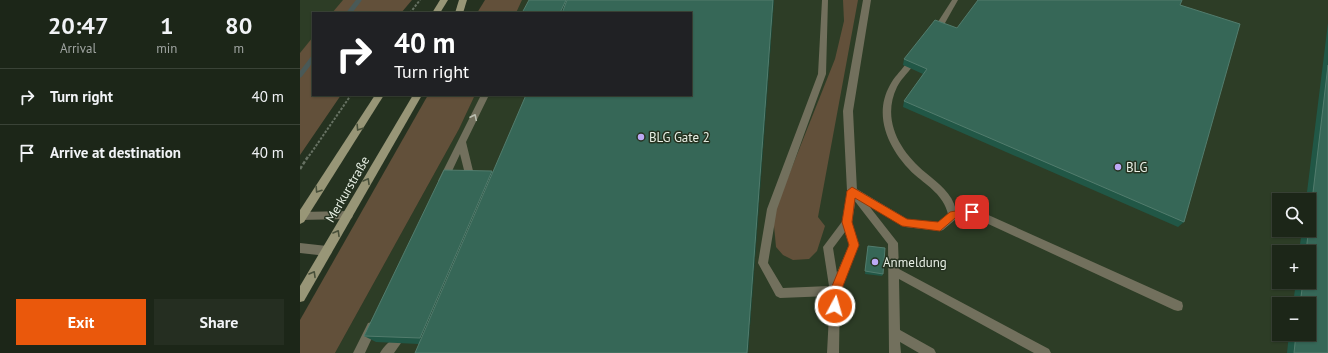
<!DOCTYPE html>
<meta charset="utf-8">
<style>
body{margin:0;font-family:"PT Sans",sans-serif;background:#252e21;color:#f1f3f6;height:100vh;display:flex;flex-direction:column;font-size:15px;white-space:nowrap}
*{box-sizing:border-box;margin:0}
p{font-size:13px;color:#a0a5a2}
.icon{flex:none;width:22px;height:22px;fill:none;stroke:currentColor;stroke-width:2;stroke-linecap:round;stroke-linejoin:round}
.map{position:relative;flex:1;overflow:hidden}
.panel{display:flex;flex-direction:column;background:#1c2618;width:300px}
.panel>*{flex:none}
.top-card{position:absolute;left:12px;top:12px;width:380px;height:84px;border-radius:0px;box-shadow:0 1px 3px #0004,0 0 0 1px #3a4337;background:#202124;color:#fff;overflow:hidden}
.buttons{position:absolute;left:972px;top:193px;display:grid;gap:8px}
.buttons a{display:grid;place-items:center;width:44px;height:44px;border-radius:0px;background:#1c2618;box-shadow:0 1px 3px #0004,0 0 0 1px #3a4337;font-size:20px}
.pin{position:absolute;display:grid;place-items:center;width:34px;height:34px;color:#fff;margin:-17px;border-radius:8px;box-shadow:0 2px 6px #0006}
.me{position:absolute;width:44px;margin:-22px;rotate:6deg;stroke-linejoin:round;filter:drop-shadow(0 0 3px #0008)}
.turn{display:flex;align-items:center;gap:14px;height:84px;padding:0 16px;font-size:18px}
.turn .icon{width:52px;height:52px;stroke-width:2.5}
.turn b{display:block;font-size:28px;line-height:34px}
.eta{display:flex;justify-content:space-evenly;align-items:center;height:68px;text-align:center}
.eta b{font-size:24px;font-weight:600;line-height:28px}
.button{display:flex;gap:8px;margin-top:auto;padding:8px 16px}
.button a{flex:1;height:46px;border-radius:0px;background:#ea580c;color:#fff;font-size:16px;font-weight:600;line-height:46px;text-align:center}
.button a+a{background:#252e21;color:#f1f3f6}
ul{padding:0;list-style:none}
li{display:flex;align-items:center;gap:12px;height:56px;padding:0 16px;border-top:1px solid #3a4337}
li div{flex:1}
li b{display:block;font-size:15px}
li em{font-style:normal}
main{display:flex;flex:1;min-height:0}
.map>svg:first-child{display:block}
</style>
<main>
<section class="panel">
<div class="eta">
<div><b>20:47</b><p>Arrival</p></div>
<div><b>1</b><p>min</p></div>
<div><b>80</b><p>m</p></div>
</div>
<ul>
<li><svg class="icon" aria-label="right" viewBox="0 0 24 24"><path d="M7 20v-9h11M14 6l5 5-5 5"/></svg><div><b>Turn right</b></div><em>40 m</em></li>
<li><svg class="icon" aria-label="arrive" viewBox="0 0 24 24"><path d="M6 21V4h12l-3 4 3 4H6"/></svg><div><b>Arrive at destination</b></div><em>40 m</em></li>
</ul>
<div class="button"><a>Exit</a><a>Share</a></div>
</section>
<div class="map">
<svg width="1028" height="353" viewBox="0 0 1028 353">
<rect width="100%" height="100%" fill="#253220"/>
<g fill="#2d3d26" fill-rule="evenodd">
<path d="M0 0H44L33 13H13V38L0 54Z"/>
<path d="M222 0H1028V353H35L159 129 175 95H391V13H216ZM979 200H1009V230H979ZM979 252H1009V282H979ZM979 304H1009V334H979Z"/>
</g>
<g fill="#62503a">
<path d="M43 0H112L101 13H32Z"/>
<path d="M185 0H222L216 13H177Z"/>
<path d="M543 0H558L518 217 525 226 517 251 509 259 493 260 483 255 476 247 473 215 535 59 544 21Z"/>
<path d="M13 37V95H41L0 155V53Z"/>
<path d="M128 95H175L159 129 35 353H0V320Z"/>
</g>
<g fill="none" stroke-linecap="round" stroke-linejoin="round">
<g stroke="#495957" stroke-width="5">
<path d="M49 13 59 0"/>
<path d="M0 75 13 58"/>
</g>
<g stroke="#677263" stroke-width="2" stroke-dasharray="2.5 1.5" stroke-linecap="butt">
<path d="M110 13 120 0"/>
<path d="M9 156 51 95"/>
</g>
<path stroke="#677263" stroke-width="2.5" stroke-dasharray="3.5 2" stroke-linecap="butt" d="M0 169 9 155"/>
<g fill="#72705d" fill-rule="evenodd">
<path d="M522 0H528L526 74 477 209 468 263 483 288 529 286 523 247 544 219 547 218 550 219 559 245 540 290 539 353H527L530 296 480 298 476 296 458 263 467 209 518 74ZM545 232 549 245 537 273 533 248Z"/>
<path d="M652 0H658L641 30H635L634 28Z"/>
<path d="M608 64 612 67C607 74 601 79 597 87 581 120 600 152 626 173 639 184 652 193 656 210L672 208 675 209 882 302 883 306 882 310 878 311 874 310 671 216 656 219 643 230 640 231 605 227 569 206 598 243 599 269 749 349 751 353H734L599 279 600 330 634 349 636 353H619L600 342 601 353H589L588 244 547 191 549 188H555L607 219 638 223 648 214C643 195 629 187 615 175 590 152 572 117 590 85 594 77 600 72 605 65Z"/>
<path d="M181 95H189L166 142 175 179 173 182H167L160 154 146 184H140L138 181Z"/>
<path d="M72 322 76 323 77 327 65 353H53L68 323Z"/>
<path d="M96 338 100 339 101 343 94 353H80C83 347 90 340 96 338Z"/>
</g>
<g fill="#72705d" fill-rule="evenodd">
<path d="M563 0H571L553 111 557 191 552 222 551 225 547 227 543 225 542 222 547 191 543 111Z"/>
<path d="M48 211 52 212 53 215 52 218 48 219 0 220V212Z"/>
<path d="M0 243 27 246 31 248 32 251 31 254 27 256 0 253Z"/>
</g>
<g fill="#989677" fill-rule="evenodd">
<path d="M140 0H148L140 13H132Z"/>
<path d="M159 0H167L163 13H155Z"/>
<path d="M75 95H84L4 222 0 224V210Z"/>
<path d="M113 95H122L4 301 0 302V286Z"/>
</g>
</g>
<g fill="#215746">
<path d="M229 0H474L448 353 119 344 76 342 64 336 192 171 193 172 391 95Z"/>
<path d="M880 5 884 222 878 227 603 107 604 101 623 74 603 65 604 59 657 28Z"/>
<path d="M1028 23V353H987L989 334H1009V304H993L996 282H1009V252H999L1002 230H1009V200H1006Z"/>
<path d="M568 246 583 274 582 276 565 274Z"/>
</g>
<g fill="#1a4130">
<path d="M266 0H274L269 13H260Z"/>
<path d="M473 0H474L448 353H447Z"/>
<path d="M192 171 199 179 130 345 120 338Z"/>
</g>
<g fill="#366757" stroke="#527c6d">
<path d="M229 0H266L260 13H222Z"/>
<path d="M267 0H473L447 353H115L226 95H391V13H262Z"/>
<path d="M678 0H882L880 5 940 24 884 222 604 101 627 69 604 59 635 20 657 28Z"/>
<path d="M1028 65V353H994L996 334H1009V304H1000L1003 282H1009V252H1006Z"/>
<path d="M144 170 192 171 120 338 64 336Z"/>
<path d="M568 246 585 248 583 274 565 271Z"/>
</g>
<defs><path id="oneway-chevron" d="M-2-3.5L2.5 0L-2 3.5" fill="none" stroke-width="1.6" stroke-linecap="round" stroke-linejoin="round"/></defs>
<use stroke="#b9bdaf" href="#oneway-chevron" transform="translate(174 117) rotate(-64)"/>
<g stroke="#48503a">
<use href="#oneway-chevron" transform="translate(59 128) rotate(123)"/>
<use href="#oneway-chevron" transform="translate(67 181) rotate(-60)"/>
<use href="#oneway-chevron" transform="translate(18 190) rotate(123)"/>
<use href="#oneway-chevron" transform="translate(37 233) rotate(-60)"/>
<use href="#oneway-chevron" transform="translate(13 274) rotate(-60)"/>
</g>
<path fill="#ea580c" stroke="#983908" d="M552 187 607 219 638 222 650 212 672 208 677 212 672 216 655 218 640 231 602 226 555 198 552 222 559 245 541 291 539 310 535 311 531 310 530 291 549 245 542 222 547 191Z"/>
<g fill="#bda9f5" stroke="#253220" stroke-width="1.5">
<circle cx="341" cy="137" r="4"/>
<circle cx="818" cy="167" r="4"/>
<circle cx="575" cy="262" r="4"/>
</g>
<g text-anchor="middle" stroke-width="3" stroke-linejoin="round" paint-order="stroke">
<g font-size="13" fill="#e8f0e5" stroke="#253220" text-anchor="start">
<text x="349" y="142">BLG Gate 2</text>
<text x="826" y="172">BLG</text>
<text x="583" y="267">Anmeldung</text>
</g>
<g font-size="13" fill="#e8f0e5" stroke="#253220">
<text transform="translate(47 189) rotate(-60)" y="5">Merkurstraße</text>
</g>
</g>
</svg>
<div class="buttons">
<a><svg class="icon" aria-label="search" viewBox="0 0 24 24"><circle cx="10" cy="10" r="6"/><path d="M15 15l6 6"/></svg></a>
<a>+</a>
<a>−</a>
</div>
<div class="pin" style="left:672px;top:212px;background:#d93025"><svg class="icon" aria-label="arrive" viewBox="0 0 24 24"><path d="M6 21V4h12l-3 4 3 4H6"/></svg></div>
<svg class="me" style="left:535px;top:306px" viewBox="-20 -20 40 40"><circle r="17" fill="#ea580c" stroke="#fff" stroke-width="3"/><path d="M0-11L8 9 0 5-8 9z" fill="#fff"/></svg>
<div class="top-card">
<div class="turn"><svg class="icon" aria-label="right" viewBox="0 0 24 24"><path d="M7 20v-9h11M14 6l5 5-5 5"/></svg><div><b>40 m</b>Turn right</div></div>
</div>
</div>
</main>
